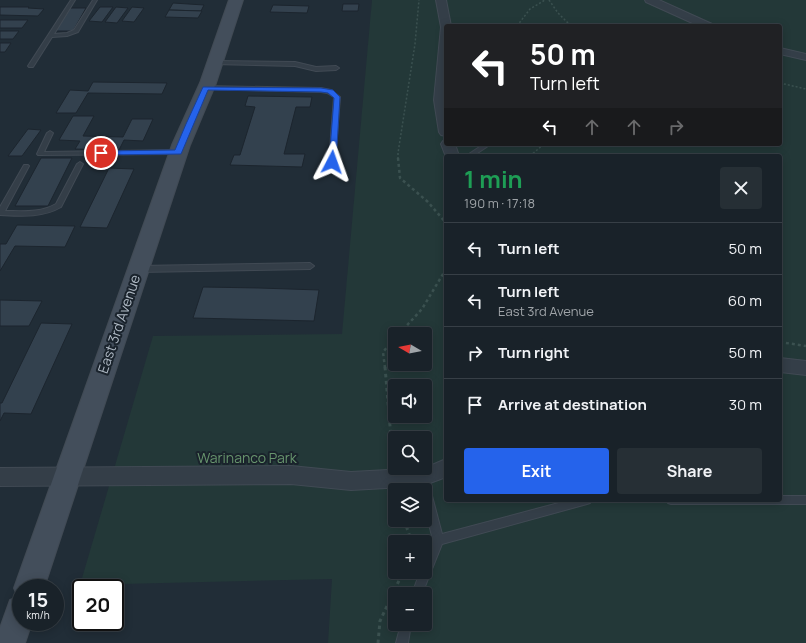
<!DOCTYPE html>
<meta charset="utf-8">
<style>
body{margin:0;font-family:Manrope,sans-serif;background:#262f35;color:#f1f3f6;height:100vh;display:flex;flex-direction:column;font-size:15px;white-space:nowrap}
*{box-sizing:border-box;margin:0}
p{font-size:13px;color:#9fa4a8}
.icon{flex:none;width:22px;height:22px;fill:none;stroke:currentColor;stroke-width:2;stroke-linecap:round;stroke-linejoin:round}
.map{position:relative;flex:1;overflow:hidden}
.side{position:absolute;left:444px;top:154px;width:338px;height:348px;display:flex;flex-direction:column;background:#192229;border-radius:4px;box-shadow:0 2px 10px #0003,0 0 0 1px #373f46}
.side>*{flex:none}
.top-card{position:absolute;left:444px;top:24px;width:338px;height:122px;border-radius:4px;box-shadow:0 2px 10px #0003,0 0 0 1px #373f46;background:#202124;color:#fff;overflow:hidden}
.needle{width:26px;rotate:280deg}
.buttons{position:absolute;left:388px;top:327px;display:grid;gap:8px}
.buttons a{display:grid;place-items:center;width:44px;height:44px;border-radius:4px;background:#192229;box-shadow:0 2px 10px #0003,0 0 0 1px #373f46;font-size:20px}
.speed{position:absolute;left:12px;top:579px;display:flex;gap:8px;font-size:20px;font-weight:700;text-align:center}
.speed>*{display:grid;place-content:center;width:52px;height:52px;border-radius:50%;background:#192229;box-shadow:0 2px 10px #0003,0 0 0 1px #373f46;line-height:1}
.speed small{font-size:10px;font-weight:400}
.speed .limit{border:2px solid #111;border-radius:6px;background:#fff;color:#111}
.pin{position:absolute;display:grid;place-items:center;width:34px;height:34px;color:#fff;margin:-17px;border:2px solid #fff;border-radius:50%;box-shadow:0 1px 4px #0007}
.me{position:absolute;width:44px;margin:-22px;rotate:4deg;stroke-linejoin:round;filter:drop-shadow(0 0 3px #0008)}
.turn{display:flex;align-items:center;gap:14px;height:84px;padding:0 20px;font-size:18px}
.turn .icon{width:52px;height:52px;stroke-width:2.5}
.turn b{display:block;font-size:28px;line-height:34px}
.lanes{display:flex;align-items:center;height:38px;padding:0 20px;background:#0003;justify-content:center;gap:20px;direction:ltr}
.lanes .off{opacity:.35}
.round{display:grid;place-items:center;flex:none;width:42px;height:42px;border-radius:4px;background:#262f35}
.summary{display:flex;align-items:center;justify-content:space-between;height:68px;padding:0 20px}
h1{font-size:24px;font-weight:700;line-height:30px;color:#1e9e55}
.primary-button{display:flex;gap:8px;margin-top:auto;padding:8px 20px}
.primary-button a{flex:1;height:46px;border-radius:4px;background:#2563eb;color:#fff;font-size:16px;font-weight:700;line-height:46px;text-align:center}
.primary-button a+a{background:#262f35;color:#f1f3f6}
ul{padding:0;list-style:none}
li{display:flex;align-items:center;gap:12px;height:52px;padding:0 20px;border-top:1px solid #373f46}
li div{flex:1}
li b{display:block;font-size:15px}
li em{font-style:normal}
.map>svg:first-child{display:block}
</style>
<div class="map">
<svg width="806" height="643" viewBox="0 0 806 643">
<rect width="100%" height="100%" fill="#212d37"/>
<path fill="#233838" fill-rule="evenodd" d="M372 0H806V643H328L332 579 80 585 153 336 342 334ZM446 26H780V144H446ZM446 156H780V500H446ZM395 334H425V364H395ZM395 386H425V416H395ZM395 438H425V468H395ZM395 490H425V520H395ZM395 542H425V572H395ZM395 594H425V624H395Z"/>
<g fill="#33414e" stroke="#1c252e">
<path d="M173 3 204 5 201 11 169 10Z"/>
<path d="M343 4H359L358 11H342Z"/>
<path d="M273 5 309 6 307 13 270 12Z"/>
<path d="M0 7H29L28 8 44 9 38 16 0 15Z"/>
<path d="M100 7H113L102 22 89 21Z"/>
<path d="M116 7 128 8 117 23 105 22Z"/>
<path d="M132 7 144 8 134 22 122 21Z"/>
<path d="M70 8H86L73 31H55Z"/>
<path d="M169 10 202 11 198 18 165 17Z"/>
<path d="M0 20H28L22 28H0Z"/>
<path d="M0 31H19L13 39H0Z"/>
<path d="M0 43H11L5 52H0Z"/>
<path d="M93 82 167 83 162 94 88 93 76 113H56L70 90 88 91Z"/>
<path d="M248 96 312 97 310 107H296L284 154H305L302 167 230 165 234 155H240L255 107 245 106Z"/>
<path d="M73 116H94L83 136 123 137 132 119H153L143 141 124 140 119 150 75 149 80 141 59 140Z"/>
<path d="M28 129 41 130 22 156H8Z"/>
<path d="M41 158H72L48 206H15Z"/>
<path d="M109 168 134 169 107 228 80 227Z"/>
<path d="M17 225 75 226 65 247 15 246 0 271V244H6Z"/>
<path d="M203 287 259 288 319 290 314 321 193 318Z"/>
<path d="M0 300 42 301 29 326H0Z"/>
<path d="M41 323 72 324 31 414 4 413 0 421V403H2Z"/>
</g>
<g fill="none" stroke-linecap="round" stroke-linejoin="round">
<g stroke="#414a54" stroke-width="2">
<g id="lane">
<path d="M71 0H75L54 34 67 33 74 30 93 0H97L78 32 67 36 52 37 33 67H29L28 66Z"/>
<path d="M215 61 295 62 316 67 336 66 339 68 336 70 316 71 295 66 213 64 212 63Z"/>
<path d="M205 86 321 88 331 90 340 97 335 162 332 164 329 162 334 97 327 93 321 92 203 89V87Z"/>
<path d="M50 131 53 133 44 152 178 150 181 152 178 154 38 155 37 154 47 133Z"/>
<path d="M484 144H491L473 156H466Z"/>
<path d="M80 162 83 164 61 207C42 218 21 216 0 215V207L24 165H28L29 166 5 211C23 211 40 213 56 204L77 164Z"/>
<path d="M310 263 314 266 310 269 139 272 135 269 139 266Z"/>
<path d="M422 473 425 474 427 477 442 534 570 500H592L590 503 587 504 442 544 422 594H412L420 572H425V560L433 540 425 508V490H420L417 477 419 474Z"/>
<path d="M780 496H806V504H671L668 503 666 500H780Z"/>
<path d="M401 624H411L408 643H396Z"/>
</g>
</g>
<g stroke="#414a54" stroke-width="2">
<g id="street">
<path d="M436 0H446L451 26H446V136L441 135 439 132 434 100 441 27Z"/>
<path d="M645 0H659L712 24 713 26H699L646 2Z"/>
<path d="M780 48 806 54V60L780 54Z"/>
<path d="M443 141H446V144H455L459 156 446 157 441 144Z"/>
<path d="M780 358 806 361V375L780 372Z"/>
<path d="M446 459V477L422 486 351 490 291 484 0 486V468L291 466 351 472 425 468Z"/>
</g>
</g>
<g stroke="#414a54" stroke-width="2">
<path id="secondary" d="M229 0H243L216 83 190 145 44 588H21V622H32L25 643H0V628L10 600 18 597 14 588 172 145 200 83Z"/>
</g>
<g stroke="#3b5150" stroke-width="1.5" stroke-dasharray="2 2" stroke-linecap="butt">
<path d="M549 0 558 13 571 26"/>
<path d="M517 26 530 9 545 0"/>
<path d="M780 83 806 89"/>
<path d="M530 156 544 144"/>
<path d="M398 159V153L415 44 419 0"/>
</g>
<g stroke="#3b5150" stroke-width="2.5" stroke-dasharray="3 3" stroke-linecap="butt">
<path d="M398 158 400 178 428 202 446 223"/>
<path d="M399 334 422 309 446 269"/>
<path d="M780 342 806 346"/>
<path d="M385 368 383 352 395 338"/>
</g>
<g stroke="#3b5150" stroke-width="3" stroke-dasharray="3.5 3.5" stroke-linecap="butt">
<path d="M385 367 393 461"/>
<path d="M404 520 412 542"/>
<path d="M378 643 380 621 403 572"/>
</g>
<use href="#lane" fill="#343e48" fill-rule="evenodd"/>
<use href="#street" fill="#343e48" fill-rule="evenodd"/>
<use href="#secondary" fill="#434e5b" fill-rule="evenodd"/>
</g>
<path fill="#2563eb" stroke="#184099" d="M203 87 321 88 333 90 340 97 336 162 332 164 329 162 334 98 328 93 321 92 208 90 181 154 101 155 97 153 101 151 175 150 186 124Z"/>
<g text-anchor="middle" stroke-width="4" stroke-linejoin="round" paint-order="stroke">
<g font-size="14" fill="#afb9c4" stroke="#1a232c">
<text transform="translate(119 324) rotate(-71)" y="5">East 3rd Avenue</text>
</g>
<g font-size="14" fill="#67946d" stroke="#1a232c">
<text x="247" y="463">Warinanco Park</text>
</g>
</g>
</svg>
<div class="buttons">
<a><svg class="needle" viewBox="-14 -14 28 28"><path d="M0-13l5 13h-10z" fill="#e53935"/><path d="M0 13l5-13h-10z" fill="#9fa4a8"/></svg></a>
<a><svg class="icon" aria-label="sound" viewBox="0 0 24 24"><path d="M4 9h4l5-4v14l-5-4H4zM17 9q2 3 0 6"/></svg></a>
<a><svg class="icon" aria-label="search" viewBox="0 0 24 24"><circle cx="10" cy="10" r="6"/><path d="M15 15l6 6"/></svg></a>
<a><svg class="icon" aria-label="layers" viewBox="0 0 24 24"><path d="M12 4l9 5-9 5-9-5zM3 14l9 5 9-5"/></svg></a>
<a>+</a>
<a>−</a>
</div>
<div class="speed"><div>15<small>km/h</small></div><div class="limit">20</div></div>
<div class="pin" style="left:101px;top:153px;background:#d93025"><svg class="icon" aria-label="arrive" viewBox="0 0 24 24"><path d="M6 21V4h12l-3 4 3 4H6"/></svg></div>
<svg class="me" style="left:332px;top:162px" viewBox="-20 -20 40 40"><path d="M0-17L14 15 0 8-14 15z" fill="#2563eb" stroke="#fff" stroke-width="4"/></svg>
<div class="top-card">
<div class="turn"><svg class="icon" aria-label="left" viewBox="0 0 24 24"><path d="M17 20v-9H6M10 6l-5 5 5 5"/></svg><div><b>50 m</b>Turn left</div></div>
<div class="lanes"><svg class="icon" aria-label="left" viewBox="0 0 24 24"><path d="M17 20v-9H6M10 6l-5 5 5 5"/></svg><svg class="icon off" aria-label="ahead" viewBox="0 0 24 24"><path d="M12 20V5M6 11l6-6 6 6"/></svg><svg class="icon off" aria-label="ahead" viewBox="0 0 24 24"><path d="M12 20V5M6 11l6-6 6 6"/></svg><svg class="icon off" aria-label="right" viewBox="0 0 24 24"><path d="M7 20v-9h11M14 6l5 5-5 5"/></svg></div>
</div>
<section class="side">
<div class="summary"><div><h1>1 min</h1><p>190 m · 17:18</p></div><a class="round"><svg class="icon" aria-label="close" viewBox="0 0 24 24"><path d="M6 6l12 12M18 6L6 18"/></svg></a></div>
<ul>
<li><svg class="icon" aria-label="left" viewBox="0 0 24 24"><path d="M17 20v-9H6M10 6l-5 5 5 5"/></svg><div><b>Turn left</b></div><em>50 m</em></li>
<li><svg class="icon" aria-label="left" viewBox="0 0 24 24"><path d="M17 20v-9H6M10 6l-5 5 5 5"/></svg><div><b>Turn left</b><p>East 3rd Avenue</p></div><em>60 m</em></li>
<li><svg class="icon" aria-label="right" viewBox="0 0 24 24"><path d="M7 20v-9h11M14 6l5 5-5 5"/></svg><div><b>Turn right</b></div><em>50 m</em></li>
<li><svg class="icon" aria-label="arrive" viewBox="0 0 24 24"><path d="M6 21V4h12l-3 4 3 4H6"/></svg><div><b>Arrive at destination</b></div><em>30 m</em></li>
</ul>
<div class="primary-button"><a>Exit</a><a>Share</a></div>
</section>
</div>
